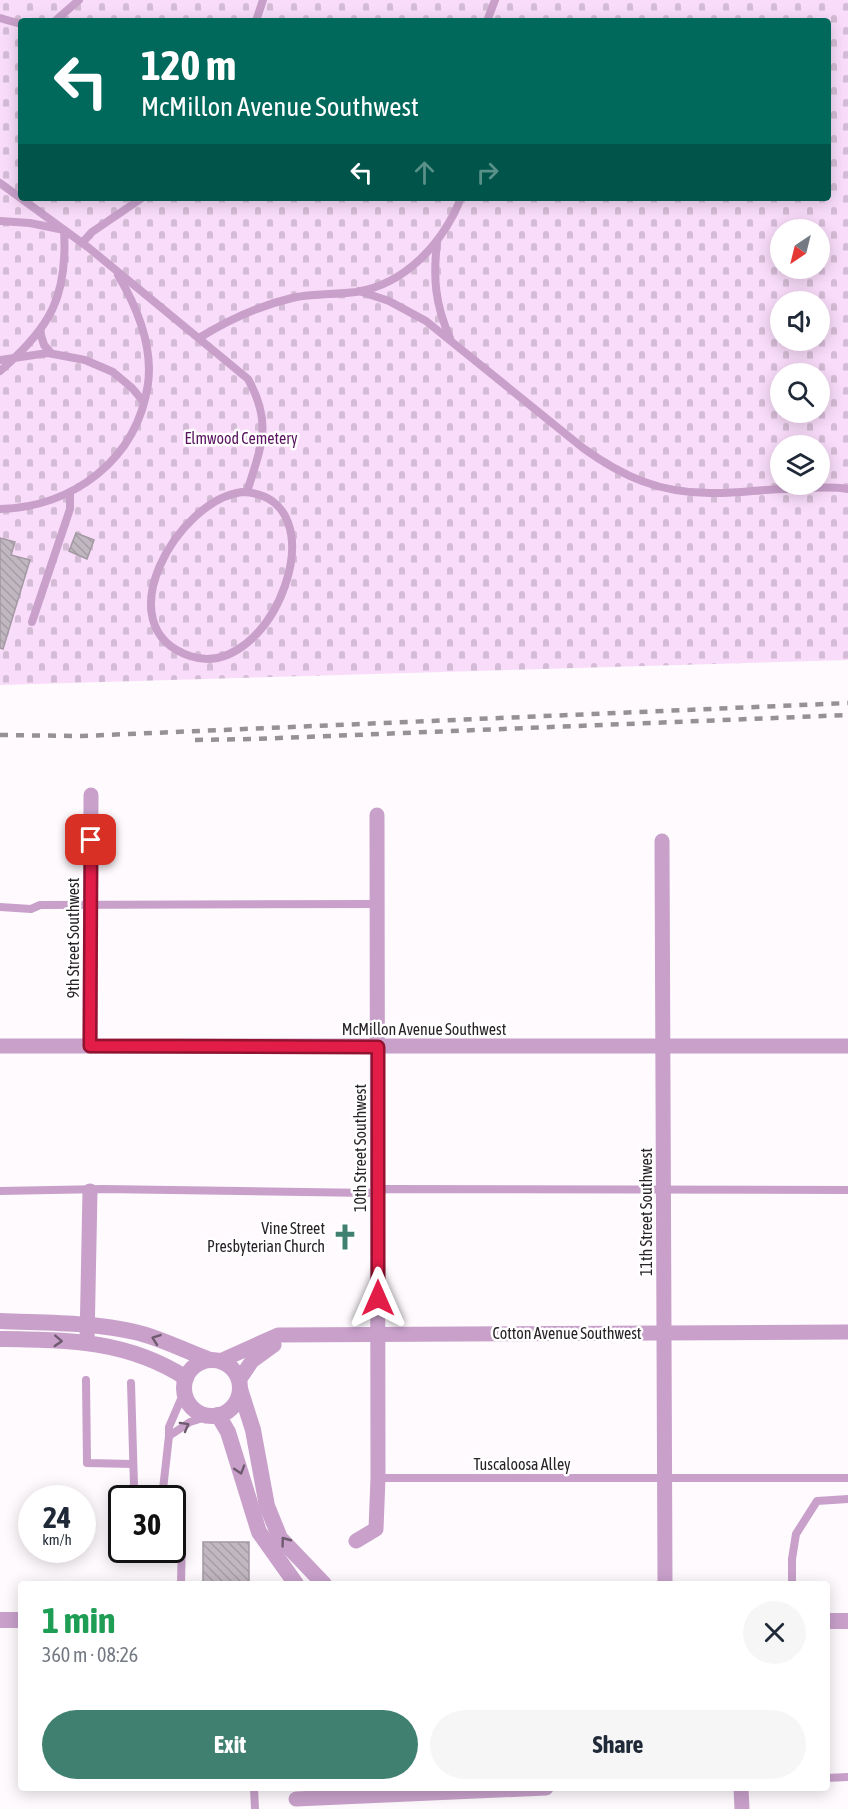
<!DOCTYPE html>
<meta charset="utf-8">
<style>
body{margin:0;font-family:"Asap Condensed",sans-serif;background:#f6f6f7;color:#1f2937;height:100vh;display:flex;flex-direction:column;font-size:22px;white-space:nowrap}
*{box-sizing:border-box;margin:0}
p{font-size:20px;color:#747a83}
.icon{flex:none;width:33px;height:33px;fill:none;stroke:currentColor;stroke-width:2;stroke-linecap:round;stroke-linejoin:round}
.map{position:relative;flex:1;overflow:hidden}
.panel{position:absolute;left:18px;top:1581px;width:812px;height:210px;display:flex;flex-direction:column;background:#fff;border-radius:6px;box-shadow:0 3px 15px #0003}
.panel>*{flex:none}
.hud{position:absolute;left:18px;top:18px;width:813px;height:183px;border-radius:6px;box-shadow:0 3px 15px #0003;background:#00695c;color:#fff;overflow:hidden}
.needle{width:39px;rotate:215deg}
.fabs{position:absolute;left:770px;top:219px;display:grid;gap:12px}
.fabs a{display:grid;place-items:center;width:60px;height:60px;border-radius:50%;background:#fff;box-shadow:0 3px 15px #0003;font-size:30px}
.speed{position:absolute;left:18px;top:1485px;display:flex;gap:12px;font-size:30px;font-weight:700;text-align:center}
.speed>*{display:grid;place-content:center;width:78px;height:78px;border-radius:50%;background:#fff;box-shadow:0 3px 15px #0003;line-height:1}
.speed small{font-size:15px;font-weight:400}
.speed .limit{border:3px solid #111;border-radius:9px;background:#fff;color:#111}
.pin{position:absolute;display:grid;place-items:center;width:51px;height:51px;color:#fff;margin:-26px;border-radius:12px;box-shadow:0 3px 9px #0006}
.me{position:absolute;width:66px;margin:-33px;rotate:0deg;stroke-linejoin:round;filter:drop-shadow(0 0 4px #0008)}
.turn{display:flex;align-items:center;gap:21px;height:126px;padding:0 24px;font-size:27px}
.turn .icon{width:78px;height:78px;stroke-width:2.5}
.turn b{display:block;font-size:42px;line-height:51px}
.lanes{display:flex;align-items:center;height:57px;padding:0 24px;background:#0003;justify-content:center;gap:30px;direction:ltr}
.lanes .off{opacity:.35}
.round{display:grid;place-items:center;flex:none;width:63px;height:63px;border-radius:32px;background:#f6f6f7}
.head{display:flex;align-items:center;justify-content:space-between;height:102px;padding:0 24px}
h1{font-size:36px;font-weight:700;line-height:45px;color:#1e9e55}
.action{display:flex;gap:12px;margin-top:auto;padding:12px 24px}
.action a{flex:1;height:69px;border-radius:36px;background:#408070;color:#fff;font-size:24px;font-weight:700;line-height:69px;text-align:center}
.action a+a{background:#f6f6f7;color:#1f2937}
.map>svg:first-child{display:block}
</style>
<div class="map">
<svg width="848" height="1809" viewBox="0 0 848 1809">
<defs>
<pattern id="cemetery-stones" width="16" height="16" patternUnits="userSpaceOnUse" patternTransform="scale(1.5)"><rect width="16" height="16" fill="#f9dcfa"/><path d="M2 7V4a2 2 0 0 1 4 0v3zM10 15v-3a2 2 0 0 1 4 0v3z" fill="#d5bcd6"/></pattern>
<pattern id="building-back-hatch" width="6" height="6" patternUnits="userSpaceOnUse" patternTransform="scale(1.5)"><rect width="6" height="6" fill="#c1b7c1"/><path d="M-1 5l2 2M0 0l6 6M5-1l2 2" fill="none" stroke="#a69da6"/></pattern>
</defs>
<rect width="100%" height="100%" fill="#fefafe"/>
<path fill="url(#cemetery-stones)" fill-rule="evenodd" d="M0 0H848V660L0 685ZM21 21H828V198H21ZM780 230H819V268H780ZM780 302H819V340H780ZM780 374H819V412H780ZM780 446H819V484H780Z"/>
<g fill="url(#building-back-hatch)" stroke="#a399a3" stroke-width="1.5">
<path d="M76 533 94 540 87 559 69 551Z"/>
<path d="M0 538 15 542 11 555 30 560 3 649 0 648Z"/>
<rect x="203" y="1542" width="46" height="42"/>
</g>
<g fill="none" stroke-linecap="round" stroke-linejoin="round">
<g stroke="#c8a0ca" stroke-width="8">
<path d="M0 18 21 24"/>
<path d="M55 21 79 0"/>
<path d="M256 21 263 0"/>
<path d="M487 21 495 0"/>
<path d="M0 183 89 248 248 379C273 424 261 446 247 492"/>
<path d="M0 221 30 223 64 230C68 297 50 328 0 371"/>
<path d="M437 242C433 279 435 304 450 338"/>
<path d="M82 243 92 232 142 198"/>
<path d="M359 291 389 301 426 321 583 448C623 477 660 493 710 493 736 494 762 489 788 489 808 488 828 486 848 489"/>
<path d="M40 332 44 345 51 353"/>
<path d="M199 338C228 320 258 306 292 298 313 293 334 295 356 292 406 284 443 243 461 198"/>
<path d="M0 360 48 353 85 360 113 372 132 388 143 401"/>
<path d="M242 492C343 495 273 684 190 656 104 627 178 500 242 492Z"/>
<path d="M0 509C73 507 137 460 148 384 153 346 137 307 118 275"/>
<path d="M32 622 70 509V493"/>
<path d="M0 907 31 909 40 905 376 904"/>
<path d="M0 1191 103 1189 370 1193 386 1189 848 1190"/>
<path d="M86 1380 87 1463 133 1464"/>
<path d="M131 1383 134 1486 140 1497 159 1498"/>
<path d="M184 1392 169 1427V1436L190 1422 209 1416"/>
<path d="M378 1478H848"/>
<path d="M162 1498 169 1436"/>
<path d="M172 1502H175L182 1537 181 1584"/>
<path d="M792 1584V1559L796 1534 817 1501 848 1499"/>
<path d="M826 1778 848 1777"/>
<path d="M254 1788 255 1809"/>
</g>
<g stroke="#c8a0ca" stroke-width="15">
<path d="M662 841 665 1584"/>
<path d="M0 1046H848"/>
<path d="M90 1046 91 795"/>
<path d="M87 1342 90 1191"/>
<path d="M220 1361 278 1335 848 1332"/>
<path d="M239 1380 252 1361 274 1345"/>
<path d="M356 1541 376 1529 378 1478 377 815"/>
<path d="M741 1788 742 1809"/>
<path d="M296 1799 546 1788"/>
</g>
<g stroke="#c8a0ca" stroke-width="16">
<path d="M0 1321C44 1323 92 1322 135 1332 161 1338 185 1351 210 1360"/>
<path d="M0 1339C68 1340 127 1340 186 1378"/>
<circle cx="212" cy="1388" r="28"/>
<path d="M240 1389 253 1430 267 1506 280 1538 324 1584"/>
<path d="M218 1415 228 1432 259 1532 296 1584"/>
<path d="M0 1620H21"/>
<path d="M826 1621H848"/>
</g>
<g stroke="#959195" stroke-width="4.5" stroke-dasharray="8 8" stroke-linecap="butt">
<path d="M0 735 82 736 848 703"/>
<path d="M195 740 255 739 848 715"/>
</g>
</g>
<defs><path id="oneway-chevron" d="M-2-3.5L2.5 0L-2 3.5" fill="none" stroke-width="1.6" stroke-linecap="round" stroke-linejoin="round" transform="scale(1.5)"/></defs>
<g stroke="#6f5b70">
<use href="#oneway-chevron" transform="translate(156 1339) rotate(-160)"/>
<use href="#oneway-chevron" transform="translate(58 1341) rotate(3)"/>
<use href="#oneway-chevron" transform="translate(185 1426) rotate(-29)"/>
<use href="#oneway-chevron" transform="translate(240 1470) rotate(73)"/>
<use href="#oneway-chevron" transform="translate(285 1541) rotate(-127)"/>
</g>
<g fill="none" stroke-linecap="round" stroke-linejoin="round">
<g stroke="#92132f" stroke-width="15">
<path id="route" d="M91 840 90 1046 378 1047V1298"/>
</g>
<use href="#route" stroke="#e11d48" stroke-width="10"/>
</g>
<defs>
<g id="church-bare" transform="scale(2.07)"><path d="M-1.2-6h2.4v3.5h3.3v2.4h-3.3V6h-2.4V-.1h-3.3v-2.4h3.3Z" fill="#408070" stroke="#fff" stroke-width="2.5" paint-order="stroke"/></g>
</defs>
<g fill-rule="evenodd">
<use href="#church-bare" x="345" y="1237"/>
</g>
<g text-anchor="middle" stroke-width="5" stroke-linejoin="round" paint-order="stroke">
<g font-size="16" fill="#58145e" stroke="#fff">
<text x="241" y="444">Elmwood Cemetery</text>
</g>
<g font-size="16" fill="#272327" stroke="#fff">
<text transform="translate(73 938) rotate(-90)" y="6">9th Street Southwest</text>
<text x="424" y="1035">McMillon Avenue Southwest</text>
<text transform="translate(360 1148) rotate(-90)" y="6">10th Street Southwest</text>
<text transform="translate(646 1212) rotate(-90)" y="6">11th Street Southwest</text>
<text x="567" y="1339">Cotton Avenue Southwest</text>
<text x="522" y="1470">Tuscaloosa Alley</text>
</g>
<g font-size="16" fill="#272327" stroke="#fff" text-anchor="end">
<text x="325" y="1234">Vine Street<tspan x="325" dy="18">Presbyterian Church</tspan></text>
</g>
</g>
</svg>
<div class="fabs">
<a><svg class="needle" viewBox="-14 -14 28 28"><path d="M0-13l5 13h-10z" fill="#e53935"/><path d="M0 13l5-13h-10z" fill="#747a83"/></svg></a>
<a><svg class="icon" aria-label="sound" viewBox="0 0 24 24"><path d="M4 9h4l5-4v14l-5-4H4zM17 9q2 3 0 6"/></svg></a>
<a><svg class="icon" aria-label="search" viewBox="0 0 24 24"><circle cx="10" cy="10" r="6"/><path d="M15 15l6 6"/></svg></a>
<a><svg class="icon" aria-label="layers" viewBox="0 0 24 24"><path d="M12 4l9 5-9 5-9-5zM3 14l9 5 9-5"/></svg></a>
</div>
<div class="speed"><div>24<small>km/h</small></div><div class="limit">30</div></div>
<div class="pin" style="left:91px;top:840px;background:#d93025"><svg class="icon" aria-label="arrive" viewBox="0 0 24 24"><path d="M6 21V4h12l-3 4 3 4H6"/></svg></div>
<svg class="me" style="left:378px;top:1298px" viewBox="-20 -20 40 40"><path d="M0-17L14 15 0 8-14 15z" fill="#e11d48" stroke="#fff" stroke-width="4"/></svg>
<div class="hud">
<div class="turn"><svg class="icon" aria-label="left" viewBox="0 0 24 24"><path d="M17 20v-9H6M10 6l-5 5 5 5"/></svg><div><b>120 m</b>McMillon Avenue Southwest</div></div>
<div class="lanes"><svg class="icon" aria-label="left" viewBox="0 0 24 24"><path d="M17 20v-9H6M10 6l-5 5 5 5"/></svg><svg class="icon off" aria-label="ahead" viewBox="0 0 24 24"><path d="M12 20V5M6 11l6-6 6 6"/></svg><svg class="icon off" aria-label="right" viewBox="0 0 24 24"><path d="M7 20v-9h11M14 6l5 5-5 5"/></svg></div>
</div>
<section class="panel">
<div class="head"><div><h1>1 min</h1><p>360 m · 08:26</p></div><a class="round"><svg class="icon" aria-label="close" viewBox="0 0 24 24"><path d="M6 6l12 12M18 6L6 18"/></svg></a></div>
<div class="action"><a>Exit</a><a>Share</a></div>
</section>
</div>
